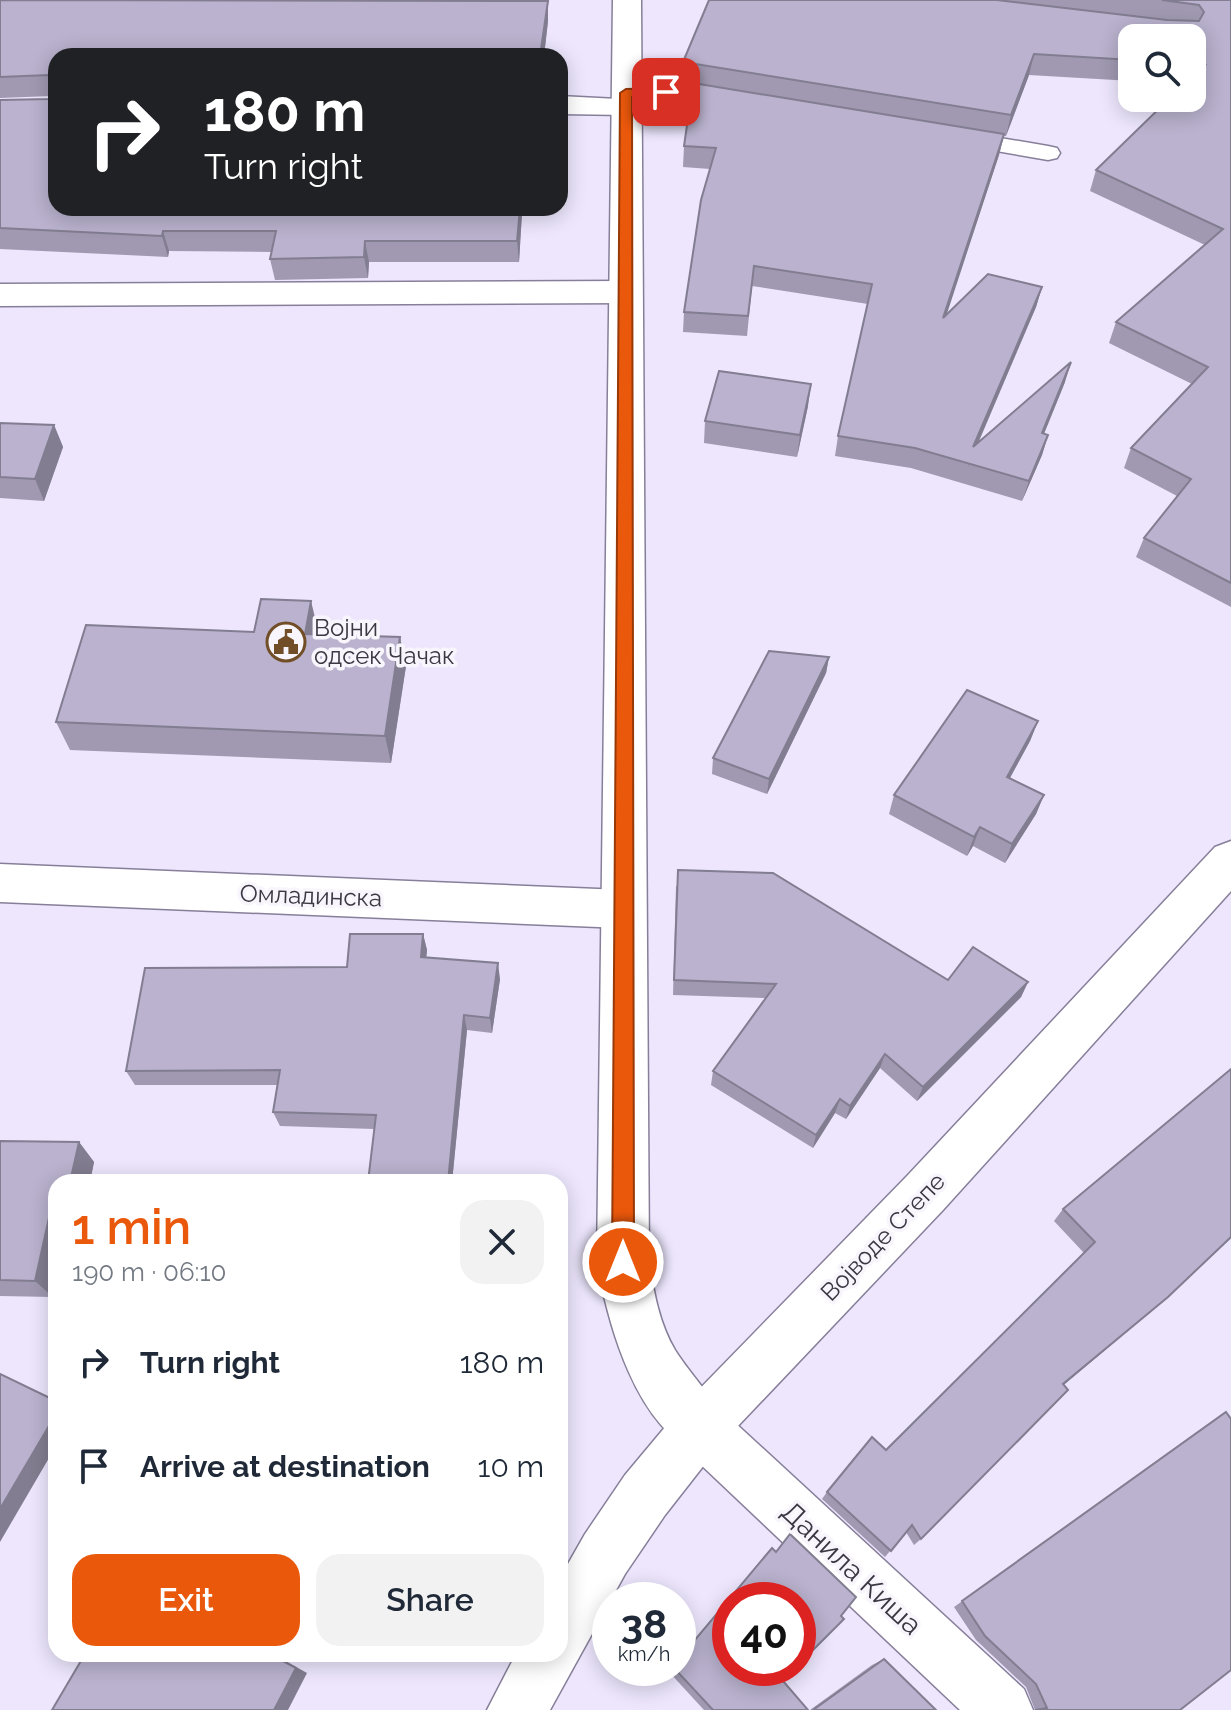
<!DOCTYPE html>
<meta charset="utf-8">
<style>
body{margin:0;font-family:Raleway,sans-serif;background:#f2f2f3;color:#1f2937;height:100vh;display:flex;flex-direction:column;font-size:30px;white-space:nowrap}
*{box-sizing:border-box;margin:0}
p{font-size:26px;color:#747a83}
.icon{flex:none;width:44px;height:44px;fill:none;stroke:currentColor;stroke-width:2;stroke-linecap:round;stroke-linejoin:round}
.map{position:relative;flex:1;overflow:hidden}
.drawer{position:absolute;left:48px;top:1174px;width:520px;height:488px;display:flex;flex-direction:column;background:#fff;border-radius:24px;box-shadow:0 4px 20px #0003}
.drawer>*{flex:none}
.banner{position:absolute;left:48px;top:48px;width:520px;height:168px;border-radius:24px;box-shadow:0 4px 20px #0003;background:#202124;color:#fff;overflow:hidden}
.buttons{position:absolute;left:1118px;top:24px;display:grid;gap:16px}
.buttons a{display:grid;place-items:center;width:88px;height:88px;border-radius:16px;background:#fff;box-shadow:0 4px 20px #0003;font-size:40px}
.speed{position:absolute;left:592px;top:1582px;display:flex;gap:16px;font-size:40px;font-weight:700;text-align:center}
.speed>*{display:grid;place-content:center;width:104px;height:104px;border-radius:50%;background:#fff;box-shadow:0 4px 20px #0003;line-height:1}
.speed small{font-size:20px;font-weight:400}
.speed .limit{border:12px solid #d22;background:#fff;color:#111}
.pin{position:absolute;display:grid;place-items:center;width:68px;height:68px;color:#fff;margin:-34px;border-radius:16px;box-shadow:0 4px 12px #0006}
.me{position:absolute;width:88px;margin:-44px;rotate:0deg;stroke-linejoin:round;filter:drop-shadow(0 0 6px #0008)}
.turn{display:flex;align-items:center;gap:28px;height:168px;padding:0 24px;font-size:36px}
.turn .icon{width:104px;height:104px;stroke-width:2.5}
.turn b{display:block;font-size:56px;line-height:68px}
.round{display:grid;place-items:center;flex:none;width:84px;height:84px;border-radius:24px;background:#f2f2f3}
.summary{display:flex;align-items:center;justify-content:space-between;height:136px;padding:0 24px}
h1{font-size:48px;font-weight:600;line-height:60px;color:#ea580c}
.button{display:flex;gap:16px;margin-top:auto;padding:16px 24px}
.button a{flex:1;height:92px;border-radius:24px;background:#ea580c;color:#fff;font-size:32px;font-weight:600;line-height:92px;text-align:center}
.button a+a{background:#f2f2f3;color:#1f2937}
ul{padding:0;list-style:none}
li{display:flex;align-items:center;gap:24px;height:104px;padding:0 24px}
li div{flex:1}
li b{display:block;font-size:30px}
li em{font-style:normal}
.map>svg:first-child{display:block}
</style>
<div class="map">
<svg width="1231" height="1710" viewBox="0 0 1231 1710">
<rect width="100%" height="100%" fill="#ede6fd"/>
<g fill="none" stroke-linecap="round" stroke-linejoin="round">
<g stroke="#877f99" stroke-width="3">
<g id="service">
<path d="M666 85 737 94 745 96 749 101 745 106 737 108 666 99 618 98 614 93 618 88Z"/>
<path d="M959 131 1048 146 1057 148 1060 153 1057 158 1048 160 950 143 947 138 950 133Z"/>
</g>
</g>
<g stroke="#877f99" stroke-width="3">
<g id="minor">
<path d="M560 96 637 100 641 106 637 112 626 115 560 114Z"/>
<path d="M625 281 637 284 642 292 637 300 625 303 0 306V284Z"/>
<path d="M0 864 622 890 638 895 644 909 638 923 622 928 0 902Z"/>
<path d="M700 1400 719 1408 1024 1689 1033 1710H960L681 1446 673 1427 681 1408Z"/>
</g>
</g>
<g stroke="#877f99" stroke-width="3">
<path id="tertiary" d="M613 0H641L649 1262C654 1293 659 1323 675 1350 692 1377 715 1398 727 1427L719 1446 700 1454C636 1428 608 1324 597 1262Z"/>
</g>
<g stroke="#877f99" stroke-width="3">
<path id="secondary" d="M1231 841V891L943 1210 719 1446 665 1515 625 1574 550 1710H487L516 1654H560V1578L585 1534 625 1475 681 1408 907 1176 1215 847Z"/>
</g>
<use href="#service" fill="#fff" fill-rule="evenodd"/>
<use href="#minor" fill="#fff" fill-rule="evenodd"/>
<use href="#tertiary" fill="#fff" fill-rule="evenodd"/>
<use href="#secondary" fill="#fff" fill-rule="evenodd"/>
</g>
<g fill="#a099b1">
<path d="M0 0 548 1V21L544 56H56V208L522 213 519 262H369L368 278 275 280 270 259 272 252 169 251 168 257 0 249V100L49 99 52 96 0 98Z"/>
<path d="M709 0H1231V607L1136 557 1144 538 1177 496 1124 468 1131 448 1192 384 1109 343 1116 322 1205 245 1090 191 1096 170 1192 98V38H1132V81L1029 75 1006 136H1004L999 155 946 314 1042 287 1036 307 978 442 1065 382 1044 434 1048 435 1042 455 1022 501 911 468 835 456 838 436 868 304 752 286 747 336 683 332 684 312 710 169 683 167 684 146 693 85 682 83 683 62Z"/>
<path d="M808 406 797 457 704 443 705 421Z"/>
<path d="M0 423 54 425 63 447 44 501 0 498Z"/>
<path d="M318 630 317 635 406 666 391 763 70 750 56 722 254 632Z"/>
<path d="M829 657 826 673 767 794 712 774 713 758Z"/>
<path d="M1038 721 1030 741 1010 778 1044 795 1036 814 1005 863 973 846 967 856 889 814 894 795Z"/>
<path d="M676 886 948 980 1028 982 1021 997 917 1101 880 1068 846 1119 835 1113 813 1148 711 1085 713 1071 765 998 673 995Z"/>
<path d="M423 934 427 950 426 957 500 979 492 1033 467 1030 452 1182H368L374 1129 280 1126 273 1112 277 1085H135L126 1071 347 967Z"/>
<path d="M1231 1069 1156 1307 1063 1385 921 1539 914 1545 906 1532 885 1557 822 1499 827 1492 886 1450 1084 1253 1054 1221 1063 1209Z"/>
<path d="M0 1141 79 1142 94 1162 90 1182H56V1282L53 1297 0 1296Z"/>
<path d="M1226 1412 1180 1710H1035L1026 1687 976 1640 954 1607Z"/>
<path d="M776 1552 783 1681 808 1710H704L670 1673 672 1668H678Z"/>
<path d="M884 1659 936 1710H810L872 1665Z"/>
</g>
<g fill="#827d90">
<path d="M548 1V21L544 56H540Z"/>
<path d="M1034 54 1029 75 1006 136 1011 115Z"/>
<path d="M1004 134 999 155 939 338 943 318Z"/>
<path d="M520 208H522V213L519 262 517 241Z"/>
<path d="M163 231 169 251 168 257 162 236Z"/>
<path d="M365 241 369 262 368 278 364 257Z"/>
<path d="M1042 287 1036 307 968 467 973 447Z"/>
<path d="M1071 362 1065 382 1036 453 1042 433Z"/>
<path d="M811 384 808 406 797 457 800 435Z"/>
<path d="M54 425 63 447 44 501 35 479Z"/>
<path d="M1048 435 1042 455 1022 501 1029 481Z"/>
<path d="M311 601 318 630 312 663 305 634Z"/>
<path d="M400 637 406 666 391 763 385 736Z"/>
<path d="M829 657 826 673 767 794 769 779Z"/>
<path d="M1038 721 1030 741 1000 796 1007 777Z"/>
<path d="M1044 795 1036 814 1005 863 1012 844Z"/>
<path d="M980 827 973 846 967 856 974 837Z"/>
<path d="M423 934 427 950 425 972 421 957Z"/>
<path d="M498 963 500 979 492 1033 490 1018Z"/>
<path d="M1028 982 1021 997 917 1101 923 1087Z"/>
<path d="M464 1015 467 1030 452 1182H448Z"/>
<path d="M885 1054 880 1068 846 1119 850 1106Z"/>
<path d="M840 1099 835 1113 813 1148 816 1135Z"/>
<path d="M79 1142 94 1162 90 1182H70Z"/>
<path d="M54 1195 56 1197V1282L53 1297 35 1281Z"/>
<path d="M1168 1297 1156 1307 1053 1394 1063 1384Z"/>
<path d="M56 1414V1446L0 1542V1509Z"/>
<path d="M270 1654H273L307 1673 288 1710H274Z"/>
</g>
<g fill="#bab2ce" stroke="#827d90" stroke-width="2">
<path d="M0 0 548 1 540 56H320L321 53H192V56H56V208H520L517 241H365L364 257 270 259 276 231H163L162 236 0 228V100L49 99 52 96V78L49 75 0 77Z"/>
<path d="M709 0H997L1167 20 1199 21 1204 12 1199 5 1162 0H1231V583L1144 538 1191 479 1131 448 1208 367 1116 322 1223 229 1096 170 1170 98H1192V77L1205 65 1192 64V38H1132V60L1034 54 1011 115 683 62Z"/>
<path d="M693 83 1004 134 943 318 988 274 1042 287 973 447 1071 362 1042 433 1048 435 1029 481 915 448 838 436 872 284 754 266 748 316 684 312 701 200 716 148 684 146Z"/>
<path d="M719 371 811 384 800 435 705 421Z"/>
<path d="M0 423 54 425 35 479 0 477Z"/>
<path d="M261 599 311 601 305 634 400 637 385 736 56 722 86 625 254 632Z"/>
<path d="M769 651 829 657 769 779 713 758Z"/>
<path d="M967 690 1038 721 1007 777 1044 795 1012 844 980 827 974 837 894 795Z"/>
<path d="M678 870 773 873 948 980 973 947 1028 982 923 1087 885 1054 850 1106 840 1099 816 1135 713 1071 776 984 674 980Z"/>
<path d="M350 934H423L421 957 498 963 490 1018 464 1015 448 1182H368L376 1115 273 1112 280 1070 126 1071 145 968 347 967Z"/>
<path d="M1231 1069V1237L1168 1297 1063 1384 1068 1390 921 1539 912 1525 891 1551 827 1492 872 1437 886 1450 1095 1242 1063 1209Z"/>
<path d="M0 1141 79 1142 70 1182H56V1195H54L35 1281 0 1280Z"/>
<path d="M0 1374 56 1401V1414L0 1509Z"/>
<path d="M1226 1412 1231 1419V1670L1180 1710H1035L1047 1708 1036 1684 985 1636 962 1601Z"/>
<path d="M790 1534 856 1597 841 1616 844 1619 798 1665V1600H730V1668H795L783 1681 808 1710H713L674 1668H678V1660L772 1548 776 1552Z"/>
<path d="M85 1654H270L296 1668 274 1710H52Z"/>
<path d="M884 1659 936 1710H813Z"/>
</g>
<path fill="#ea580c" stroke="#983908" stroke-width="2" d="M666 88 672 92 670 94 632 97 634 1262 631 1270 623 1273 615 1270 612 1262 620 93 626 89Z"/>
<defs>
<g id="civic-ring" transform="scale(2)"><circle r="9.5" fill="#f8f6fc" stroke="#714e27" stroke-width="1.5"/><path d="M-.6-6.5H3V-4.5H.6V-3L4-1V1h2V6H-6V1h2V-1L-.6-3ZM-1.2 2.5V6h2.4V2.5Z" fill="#714e27"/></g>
</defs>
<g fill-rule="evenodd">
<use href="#civic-ring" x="286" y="642"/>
</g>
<g text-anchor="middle" stroke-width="7" stroke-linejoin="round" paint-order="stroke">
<g font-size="24" fill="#3b3843" stroke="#f8f6fc" text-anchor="start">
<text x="314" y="636">Војни<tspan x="314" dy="28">одсек Чачак</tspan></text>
</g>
<g font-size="24" fill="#3b3843" stroke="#f8f6fc">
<text transform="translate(311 896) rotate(2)" y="8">Омладинска</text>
<text transform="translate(883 1237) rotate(-46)" y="8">Војводе Степе</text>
</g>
<g font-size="28" fill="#3b3843" stroke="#f8f6fc">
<text transform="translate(852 1568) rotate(43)" y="10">Данила Киша</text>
</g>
</g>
</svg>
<div class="buttons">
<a><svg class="icon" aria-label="search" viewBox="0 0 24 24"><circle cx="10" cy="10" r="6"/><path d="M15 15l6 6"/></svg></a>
</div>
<div class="speed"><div>38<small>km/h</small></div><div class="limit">40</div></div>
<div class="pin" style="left:666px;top:92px;background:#d93025"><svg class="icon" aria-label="arrive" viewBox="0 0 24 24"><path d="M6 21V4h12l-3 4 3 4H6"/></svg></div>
<svg class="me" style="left:623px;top:1262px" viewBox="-20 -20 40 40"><circle r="17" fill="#ea580c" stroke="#fff" stroke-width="3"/><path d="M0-11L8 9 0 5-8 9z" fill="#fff"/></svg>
<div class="banner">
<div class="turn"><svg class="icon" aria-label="right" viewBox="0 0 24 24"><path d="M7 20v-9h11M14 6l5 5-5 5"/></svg><div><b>180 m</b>Turn right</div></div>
</div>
<section class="drawer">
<div class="summary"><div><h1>1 min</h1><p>190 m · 06:10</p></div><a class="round"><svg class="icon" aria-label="close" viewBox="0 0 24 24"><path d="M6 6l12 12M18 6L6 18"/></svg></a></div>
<ul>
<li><svg class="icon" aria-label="right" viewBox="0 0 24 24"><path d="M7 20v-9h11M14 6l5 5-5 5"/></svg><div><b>Turn right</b></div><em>180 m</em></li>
<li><svg class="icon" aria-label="arrive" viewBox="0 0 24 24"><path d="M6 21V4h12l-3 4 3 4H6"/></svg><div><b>Arrive at destination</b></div><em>10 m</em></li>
</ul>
<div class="button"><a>Exit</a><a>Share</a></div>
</section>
</div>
